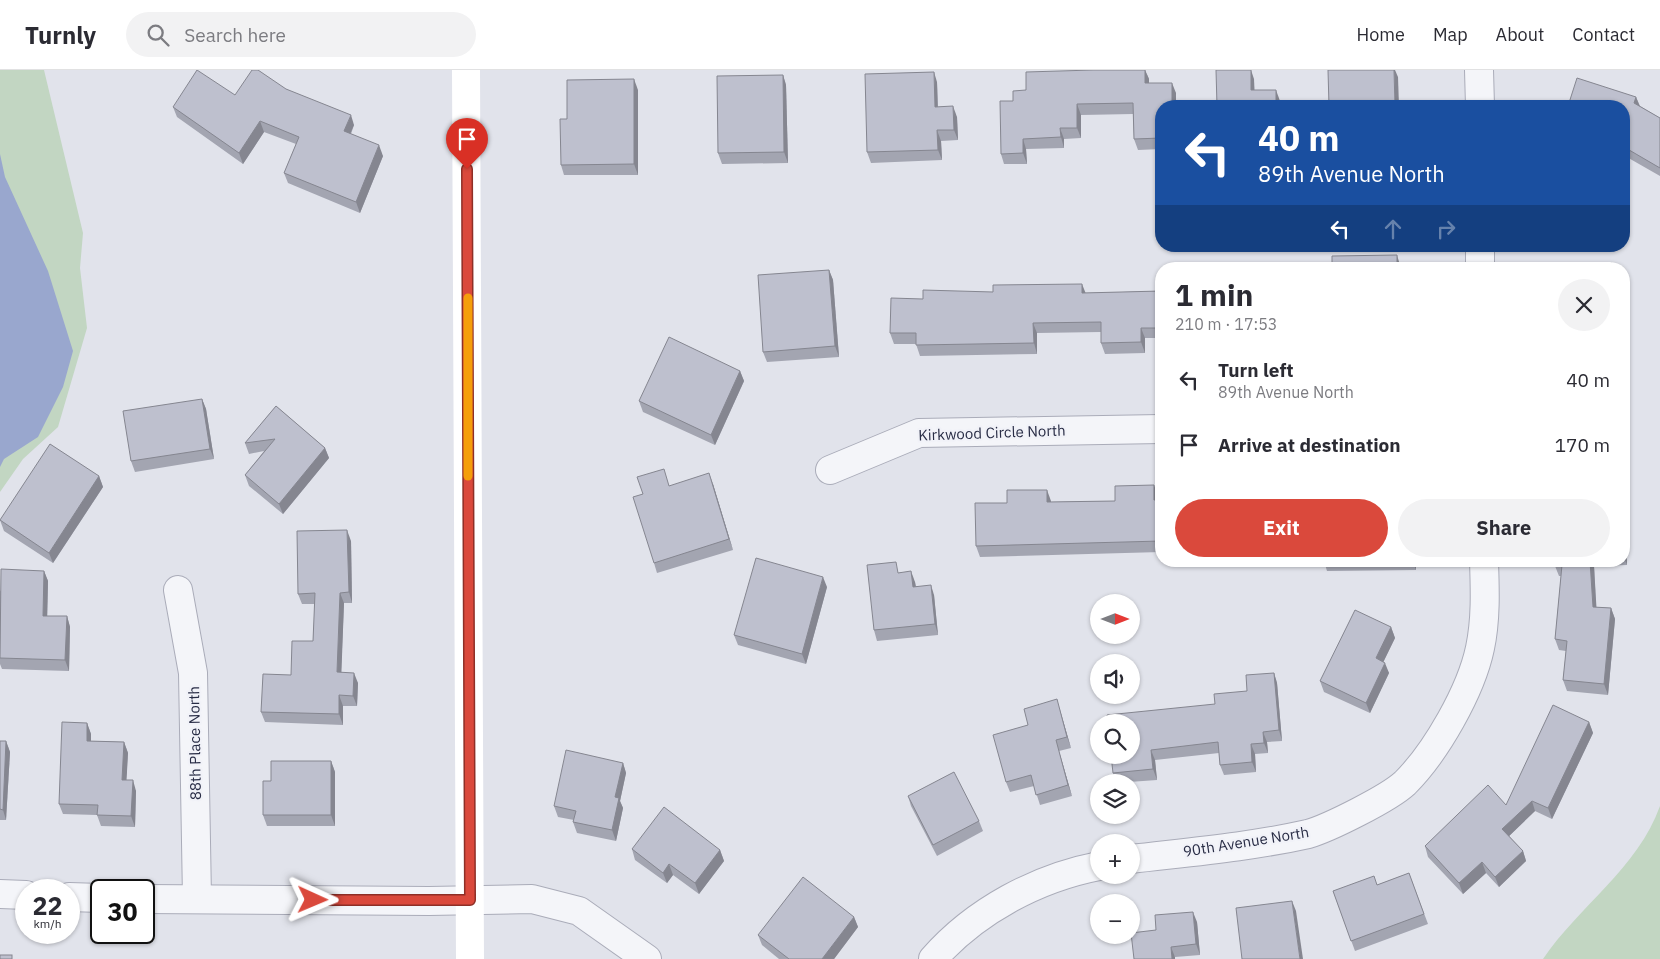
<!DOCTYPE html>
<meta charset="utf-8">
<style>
body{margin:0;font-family:"IBM Plex Sans",sans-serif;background:#f2f2f3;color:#2b2b33;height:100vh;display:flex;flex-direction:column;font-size:19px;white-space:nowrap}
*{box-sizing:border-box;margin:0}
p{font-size:16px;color:#7c7c81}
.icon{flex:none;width:28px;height:28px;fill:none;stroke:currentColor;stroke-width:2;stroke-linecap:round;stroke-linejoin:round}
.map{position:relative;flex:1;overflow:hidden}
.side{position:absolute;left:1155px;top:192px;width:475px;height:305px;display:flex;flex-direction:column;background:#fff;border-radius:20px;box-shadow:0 1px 4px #0004}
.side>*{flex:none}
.hud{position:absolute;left:1155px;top:30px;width:475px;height:152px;border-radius:20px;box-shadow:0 1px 4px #0004;background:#1a4fa0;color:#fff;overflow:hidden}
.needle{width:32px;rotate:90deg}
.fabs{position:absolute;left:1090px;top:524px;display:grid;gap:10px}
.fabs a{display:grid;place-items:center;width:50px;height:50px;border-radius:50%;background:#fff;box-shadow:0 1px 4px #0004;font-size:25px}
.speed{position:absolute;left:15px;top:809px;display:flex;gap:10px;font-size:25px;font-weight:700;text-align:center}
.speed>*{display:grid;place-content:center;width:65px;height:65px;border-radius:50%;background:#fff;box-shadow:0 1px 4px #0004;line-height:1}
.speed small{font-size:12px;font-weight:400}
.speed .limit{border:2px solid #111;border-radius:8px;background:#fff;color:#111}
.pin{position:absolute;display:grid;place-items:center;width:42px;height:42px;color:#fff;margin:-51px -21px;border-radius:50% 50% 50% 0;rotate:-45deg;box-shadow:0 0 5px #0007}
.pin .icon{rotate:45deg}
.me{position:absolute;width:55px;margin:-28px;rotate:91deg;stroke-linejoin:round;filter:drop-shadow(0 0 4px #0008)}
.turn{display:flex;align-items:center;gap:18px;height:105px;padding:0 20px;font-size:22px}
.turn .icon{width:65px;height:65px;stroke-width:2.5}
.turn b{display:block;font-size:35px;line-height:42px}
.lanes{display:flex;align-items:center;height:48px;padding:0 20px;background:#0003;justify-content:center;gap:25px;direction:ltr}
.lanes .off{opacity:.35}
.round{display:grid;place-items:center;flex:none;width:52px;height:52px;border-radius:26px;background:#f2f2f3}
.overview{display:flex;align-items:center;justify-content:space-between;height:85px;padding:0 20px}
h1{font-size:30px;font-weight:800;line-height:38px}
.primary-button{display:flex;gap:10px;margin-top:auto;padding:10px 20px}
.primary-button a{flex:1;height:58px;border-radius:30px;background:#da493c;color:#fff;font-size:20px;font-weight:800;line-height:58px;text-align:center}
.primary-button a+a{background:#f2f2f3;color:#2b2b33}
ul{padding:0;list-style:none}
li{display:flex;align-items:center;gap:15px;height:65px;padding:0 20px}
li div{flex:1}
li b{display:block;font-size:19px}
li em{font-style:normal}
header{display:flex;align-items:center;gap:30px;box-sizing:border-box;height:70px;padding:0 25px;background:#fff;border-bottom:1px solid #e1e1e2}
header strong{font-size:24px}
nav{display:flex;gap:28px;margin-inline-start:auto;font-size:18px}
.search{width:350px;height:45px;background:#f2f2f3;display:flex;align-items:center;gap:12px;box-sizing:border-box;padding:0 18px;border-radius:28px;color:#7c7c81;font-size:19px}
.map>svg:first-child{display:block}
</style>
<header>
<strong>Turnly</strong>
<div class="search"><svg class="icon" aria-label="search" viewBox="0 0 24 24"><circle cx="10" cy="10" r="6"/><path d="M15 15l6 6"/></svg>Search here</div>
<nav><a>Home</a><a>Map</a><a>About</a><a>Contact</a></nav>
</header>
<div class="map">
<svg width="1660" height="889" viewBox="0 0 1660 889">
<rect width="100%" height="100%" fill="#e1e3eb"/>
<g fill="#c2d6c2">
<path d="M0 0H44L83 163 80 198 87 258 58 357 23 389 0 422Z"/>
<path d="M1660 736V889H1543C1578 837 1638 798 1660 736Z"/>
</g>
<path fill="#99a7ce" d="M0 84 5 107 48 201 73 281 63 317 38 367 4 389 0 397Z"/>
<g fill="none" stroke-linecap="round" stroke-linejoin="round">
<g stroke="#aaacb9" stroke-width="30">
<g id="street">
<path d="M1479 0 1480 36"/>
<path d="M1480 176V199"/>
<path d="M830 400 919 363 1161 359"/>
<path d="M178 520 193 603 197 828"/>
<path d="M1131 789C1190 782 1250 777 1308 764 1329 758 1389 728 1405 713 1436 682 1471 621 1480 578 1486 550 1485 520 1484 491"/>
<path d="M0 824 26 825"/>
<path d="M69 827 101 828"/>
<path d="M144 829 429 831 532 829 579 841 647 889"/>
<path d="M933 889C975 841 1037 808 1099 796"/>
</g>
</g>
<use href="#street" stroke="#f4f5f9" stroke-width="28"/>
<path stroke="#fff" stroke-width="28" d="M466 0 470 889"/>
</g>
<g fill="#a3a5b1">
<path d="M1093 0H1145L1149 9V13L1176 23V36H1161V79L1138 80 1134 69 1133 44 1081 45V68L1064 69V78L1026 79 1027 94H1004L1001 84 1013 31 1026 20Z"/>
<path d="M783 5 786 15 788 93 722 94 718 83Z"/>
<path d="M937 12 938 37 957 47 958 70 941 71 942 90 871 93 867 82Z"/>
<path d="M286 19 354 55 351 64 383 86 360 143 288 113 284 103 296 74 264 62 243 94 177 47 173 37 235 25Z"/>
<path d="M638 20V105H564L561 95 567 49Z"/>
<path d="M1636 27 1640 36 1660 48V106L1625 86 1624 90V36Z"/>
<path d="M829 200 833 210 839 287 767 292 763 282Z"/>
<path d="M1161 221V268H1145V283L1105 284 1101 273V262L1037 263V284L920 286 916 274H894L890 263 923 229 1085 223Z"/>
<path d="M1624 248 1629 259 1630 283H1624Z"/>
<path d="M740 301 744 311 715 375 643 342 639 331Z"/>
<path d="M202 329 206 339 214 389 135 402 131 391Z"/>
<path d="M276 336 325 378 329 388 283 444 249 416 245 405 264 381 249 384 245 373Z"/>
<path d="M1624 344 1627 354 1626 403H1624L1627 495 1594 496 1596 537 1611 538 1615 549 1608 625 1567 621 1563 610 1566 581 1559 580 1555 569 1561 506H1559L1555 496V491H1624Z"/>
<path d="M99 406 103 417 53 493 4 461 0 450Z"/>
<path d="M713 414 733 480 657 503 654 493 669 416Z"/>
<path d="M1158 426V430H1161V482L980 487 976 476 1007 433 1051 431V432L1115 431Z"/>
<path d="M351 471 352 533H344L341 602 358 613 357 636H343V655L265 652 261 642 291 605 313 571 315 534H302L298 524Z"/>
<path d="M1324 491H1416V500L1327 501Z"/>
<path d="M44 501 48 511 47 546H67L70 557 69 601 2 599 0 594V521Z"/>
<path d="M900 502 915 512 916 516 934 525 938 565 877 571 874 560Z"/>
<path d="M827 517 806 594 738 575 734 565Z"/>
<path d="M1391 557 1395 568 1383 592 1389 603 1370 643 1324 622 1320 611Z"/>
<path d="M1274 603 1277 613 1282 671 1267 672 1268 683 1255 684 1256 702 1224 705 1220 695 1219 683 1155 690 1157 710 1129 712H1116L1113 703 1215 634 1247 621Z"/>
<path d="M1060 640 1071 678 1059 681 1072 726 1040 735 1034 716 1010 722 1006 712 1028 655Z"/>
<path d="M1589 652 1593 663 1552 749 1535 741 1509 766 1523 781 1526 791 1499 817 1486 803 1463 824 1428 787 1425 776 1506 735Z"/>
<path d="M87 653 91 664V671L124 672 128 683 126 710 136 721 135 757 101 756 97 745 63 744 59 734Z"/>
<path d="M0 671H6L10 682 6 750H0Z"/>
<path d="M331 691 335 702V756H267L263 745 271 711Z"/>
<path d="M623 693 626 703 620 731 623 738 616 771 577 763 573 752 574 750 558 747 554 736Z"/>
<path d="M908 726 979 751 983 761 937 786 911 736Z"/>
<path d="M632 779 720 780 724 791 699 824 673 805 667 813 635 790Z"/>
<path d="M1409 803 1428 854 1355 881 1333 821 1377 815Z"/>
<path d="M854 847 858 857 834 889H779L762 875 758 865Z"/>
<path d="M1197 852 1200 885 1175 887 1156 860Z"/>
</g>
<g fill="#858690">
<path d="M1145 0 1149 9V24L1145 13Z"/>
<path d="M1251 0 1254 9 1255 31 1251 20Z"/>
<path d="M1394 0H1395L1398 7 1399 36H1395Z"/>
<path d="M934 2 937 12 938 48 935 37Z"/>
<path d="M783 5 786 15 788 93 784 82Z"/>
<path d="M634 9 638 20V105L634 94Z"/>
<path d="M1172 13 1176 23V36H1172Z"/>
<path d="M1276 20 1280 31V36H1276Z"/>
<path d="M1636 27 1640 37 1634 33Z"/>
<path d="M1077 34 1081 45V68L1077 58Z"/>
<path d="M953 36 957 47 958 70 954 60Z"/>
<path d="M351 45 354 55 347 71 344 61Z"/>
<path d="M260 51 264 62 243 94 239 83Z"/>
<path d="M1060 58 1064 69V78L1061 67Z"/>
<path d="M937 60 941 71 942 90 938 80Z"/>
<path d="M1023 69 1026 79 1027 94 1023 83Z"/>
<path d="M379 75 383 86 360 143 356 132Z"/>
<path d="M1397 185 1400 195 1401 199H1397Z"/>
<path d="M829 200 833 210 839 287 835 276Z"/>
<path d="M1082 214 1086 224 1082 223Z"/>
<path d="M1625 248 1629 259 1630 283 1626 272Z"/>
<path d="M1033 253 1037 263V284L1034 273Z"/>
<path d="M1141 258 1145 268V283L1141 272Z"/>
<path d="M740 301 744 311 715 375 711 365Z"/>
<path d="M202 329 206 339 214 389 210 379Z"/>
<path d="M1624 344 1627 354 1626 403 1624 396Z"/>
<path d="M325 378 329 388 283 444 279 434Z"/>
<path d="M1624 401V403L1627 495 1624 487Z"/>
<path d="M709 403 713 414 733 480 729 469Z"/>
<path d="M99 406 103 417 53 493 49 483Z"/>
<path d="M1154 415 1158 426V440L1154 430Z"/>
<path d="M1047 420 1051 431V442L1047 432Z"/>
<path d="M347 460 351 471 352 533 349 522Z"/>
<path d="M1413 491H1416V500Z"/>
<path d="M1590 491H1592L1594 496 1597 547 1593 537Z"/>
<path d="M44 501 48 511 47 556 43 546Z"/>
<path d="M911 501 915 512 917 527 913 517Z"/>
<path d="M823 507 827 517 806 594 802 584Z"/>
<path d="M931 515 934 525 938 565 935 554Z"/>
<path d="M340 523 344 533 341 613 337 602Z"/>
<path d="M1611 538 1615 549 1608 625 1604 614Z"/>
<path d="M67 546 70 557 69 601 65 590Z"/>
<path d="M1391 557 1395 568 1380 599 1376 588Z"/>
<path d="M1385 593 1389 603 1370 643 1366 633Z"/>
<path d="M354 603 358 613 357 636 353 626Z"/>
<path d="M1274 603 1277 613 1282 671 1279 660Z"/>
<path d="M339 625 343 636V655L339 644Z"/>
<path d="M1057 629 1060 640 1071 678 1067 667Z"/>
<path d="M1589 652 1593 663 1552 749 1548 738Z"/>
<path d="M87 653 91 664V682L87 671Z"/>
<path d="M1263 662 1267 672 1268 683 1264 673Z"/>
<path d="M1056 670 1059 681 1072 726 1068 715Z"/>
<path d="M6 671 10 682 6 750 3 740Z"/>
<path d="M124 672 128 683 126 720 122 710Z"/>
<path d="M1251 674 1255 684 1256 702 1252 692Z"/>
<path d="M1151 680 1155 690 1157 710 1153 699Z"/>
<path d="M331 691 335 702V756L331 745Z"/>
<path d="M623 693 626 703 620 731 623 738 616 771 612 760 615 727Z"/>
<path d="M133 710 136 721 135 757 131 746Z"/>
<path d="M1532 731 1535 741 1506 769 1502 759Z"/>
<path d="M720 780 724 791 699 824 695 813Z"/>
<path d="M1523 781 1526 791 1499 817 1495 807Z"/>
<path d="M1482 792 1486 803 1463 824 1459 813Z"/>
<path d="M669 794 673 805 667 813 663 803Z"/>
<path d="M1292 831 1296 841 1303 889H1300Z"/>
<path d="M1193 842 1197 852 1200 885 1196 874Z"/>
<path d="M854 847 858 857 834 889H822Z"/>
<path d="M1171 877 1175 887V889H1172Z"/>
</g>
<g fill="#bec0ce" stroke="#858690">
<path d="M197 0 235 25 252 0H258L286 19 351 45 344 61 379 75 356 132 284 103 299 67 260 51 239 83 173 37Z"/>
<path d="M1093 0H1145V13H1172V36H1161V68L1134 69 1133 33 1077 34V58H1060L1061 67 1023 69V83L1001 84 1000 31H1013V21L1026 20V2Z"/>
<path d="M1216 0H1251V20H1276V36H1217Z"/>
<path d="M1328 0H1394L1395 36H1329Z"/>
<path d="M934 2 935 37 953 36 954 60H937L938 80 867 82 865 4Z"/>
<path d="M783 5 784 82 718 83 717 6Z"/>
<path d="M1577 8 1636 27 1634 33 1660 48V98L1624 77V36H1568Z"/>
<path d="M634 9V94L561 95 560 49H567V10Z"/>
<path d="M1397 185V199H1332V186Z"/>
<path d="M1612 193V199H1576V194Z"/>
<path d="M829 200 835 276 763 282 758 205Z"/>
<path d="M1082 214V223L1161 221V258H1141V272L1101 273V252L1033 253 1034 273 916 275V263H890L891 228 923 229V220L993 222V215Z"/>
<path d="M1624 248H1625L1626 272H1624Z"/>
<path d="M669 267 740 301 711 365 639 331Z"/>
<path d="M202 329 210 379 131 391 123 341Z"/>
<path d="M276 336 325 378 279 434 245 405 275 369 245 373Z"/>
<path d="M50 374 99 406 49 483 0 450Z"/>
<path d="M664 399 669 416 709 403 729 469 654 493 633 427 643 424 637 407Z"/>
<path d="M1154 415V430H1161V471L976 476 975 433H1007V420H1047V432L1115 431V416Z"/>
<path d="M347 460 349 522 340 523 337 602 354 603 353 626 339 625V644L261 642 263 604 291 605 292 571H313L315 523 298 524 297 461Z"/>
<path d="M756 488 823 507 802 584 734 565Z"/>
<path d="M1555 491H1590L1593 537 1611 538 1604 614 1563 610 1567 571 1555 569 1562 495 1555 496Z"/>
<path d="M896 492 898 503 911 501 913 517 931 515 935 554 874 560 867 495Z"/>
<path d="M1 499 44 501 43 546H67L65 590 0 588Z"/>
<path d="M1355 540 1391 557 1376 588 1385 593 1366 633 1320 611Z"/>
<path d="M1274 603 1279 660 1263 662 1264 673 1251 674 1252 692 1220 695 1218 672 1151 680 1153 699 1113 703 1111 685H1131V652H1108L1107 645 1215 634 1214 624 1247 621 1246 605Z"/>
<path d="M1057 629 1067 667 1056 670 1068 715 1036 725 1031 705 1006 712 993 665 1028 655 1024 639Z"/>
<path d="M1553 635 1589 652 1548 738 1532 731 1502 759 1523 781 1495 807 1482 792 1459 813 1425 776 1488 715 1506 735Z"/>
<path d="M62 652 87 653V671L124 672 122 710H133L131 746 97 745 98 735 59 734Z"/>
<path d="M0 671H6L3 740 0 739Z"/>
<path d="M566 680 623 693 615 727 619 728 612 760 573 752 576 741 554 736Z"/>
<path d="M271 691H331V745H263V711H271Z"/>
<path d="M954 702 979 751 933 775 908 726Z"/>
<path d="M664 737 720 780 695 813 669 794 663 803 632 779Z"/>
<path d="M1409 803 1424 844 1351 871 1333 821 1374 806 1377 815Z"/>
<path d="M803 807 854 847 822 889H789L758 865Z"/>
<path d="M1292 831 1300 889H1242L1236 838Z"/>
<path d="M1193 842 1196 874 1171 877 1172 889H1134L1131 863 1156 860 1155 845Z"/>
<rect x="0" y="885" width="12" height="4"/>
</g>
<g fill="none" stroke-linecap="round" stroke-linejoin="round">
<g stroke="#8e2f27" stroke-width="12">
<path id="route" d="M313 830H470L467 99"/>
</g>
<use href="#route" stroke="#da493c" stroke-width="9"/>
<path stroke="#f59e0b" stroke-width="9" d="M468 228V406"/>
</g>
<g text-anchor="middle" stroke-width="4.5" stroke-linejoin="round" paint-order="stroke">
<g font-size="15" fill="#282c45" stroke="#f1f2f8">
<text transform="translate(992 363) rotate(-2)" y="5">Kirkwood Circle North</text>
<text transform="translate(195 673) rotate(-91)" y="5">88th Place North</text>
<text transform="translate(1246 772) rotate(-9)" y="5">90th Avenue North</text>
</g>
</g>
</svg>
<div class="fabs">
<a><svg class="needle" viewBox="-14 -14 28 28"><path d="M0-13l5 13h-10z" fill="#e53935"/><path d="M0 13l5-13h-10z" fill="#7c7c81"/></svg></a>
<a><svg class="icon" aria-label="sound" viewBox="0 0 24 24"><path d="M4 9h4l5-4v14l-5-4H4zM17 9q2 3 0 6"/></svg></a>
<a><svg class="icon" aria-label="search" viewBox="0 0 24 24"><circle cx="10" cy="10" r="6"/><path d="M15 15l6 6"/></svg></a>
<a><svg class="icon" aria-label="layers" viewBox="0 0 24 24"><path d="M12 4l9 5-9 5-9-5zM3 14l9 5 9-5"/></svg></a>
<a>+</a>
<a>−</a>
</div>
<div class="speed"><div>22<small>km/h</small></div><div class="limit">30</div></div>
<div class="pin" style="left:467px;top:99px;background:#d93025"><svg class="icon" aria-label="arrive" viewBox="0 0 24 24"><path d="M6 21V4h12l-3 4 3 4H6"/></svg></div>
<svg class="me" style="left:313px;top:830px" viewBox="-20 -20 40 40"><path d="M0-17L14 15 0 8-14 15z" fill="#da493c" stroke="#fff" stroke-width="4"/></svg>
<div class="hud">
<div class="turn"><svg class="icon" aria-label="left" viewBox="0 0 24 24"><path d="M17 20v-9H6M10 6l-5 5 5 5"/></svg><div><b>40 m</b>89th Avenue North</div></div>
<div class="lanes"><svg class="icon" aria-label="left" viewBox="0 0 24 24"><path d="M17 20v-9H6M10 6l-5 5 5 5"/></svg><svg class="icon off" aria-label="ahead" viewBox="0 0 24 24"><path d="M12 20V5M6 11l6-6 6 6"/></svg><svg class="icon off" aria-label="right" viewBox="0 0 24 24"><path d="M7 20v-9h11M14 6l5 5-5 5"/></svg></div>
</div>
<section class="side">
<div class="overview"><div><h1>1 min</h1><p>210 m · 17:53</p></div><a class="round"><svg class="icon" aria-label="close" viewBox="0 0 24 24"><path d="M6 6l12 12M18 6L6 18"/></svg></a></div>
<ul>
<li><svg class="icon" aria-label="left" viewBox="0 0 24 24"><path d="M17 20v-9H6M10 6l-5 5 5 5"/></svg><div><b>Turn left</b><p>89th Avenue North</p></div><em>40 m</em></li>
<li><svg class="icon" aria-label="arrive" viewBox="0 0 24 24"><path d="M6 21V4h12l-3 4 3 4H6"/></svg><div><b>Arrive at destination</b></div><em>170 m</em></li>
</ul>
<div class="primary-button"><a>Exit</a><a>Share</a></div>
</section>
</div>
